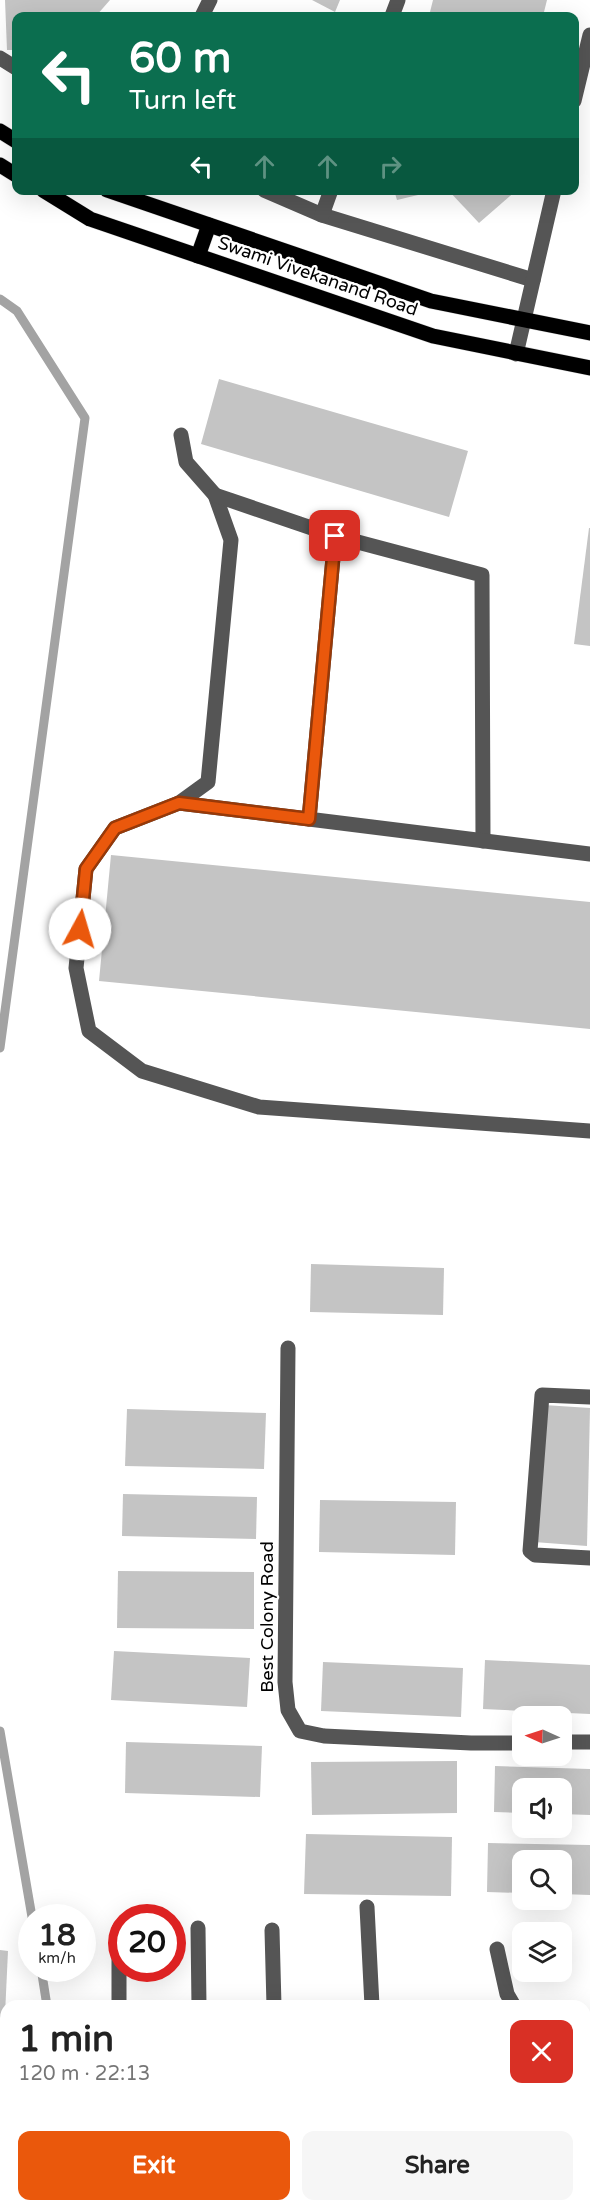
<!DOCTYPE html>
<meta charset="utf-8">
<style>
body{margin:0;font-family:"Varela Round",sans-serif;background:#f6f6f6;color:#222;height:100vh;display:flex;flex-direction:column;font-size:22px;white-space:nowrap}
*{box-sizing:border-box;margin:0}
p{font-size:20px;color:#767676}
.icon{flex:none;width:33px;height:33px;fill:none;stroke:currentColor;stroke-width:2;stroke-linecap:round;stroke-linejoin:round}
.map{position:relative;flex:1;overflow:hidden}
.details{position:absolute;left:0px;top:2000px;width:591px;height:212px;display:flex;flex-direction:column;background:#fff;border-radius:18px 18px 0 0;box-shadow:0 6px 24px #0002}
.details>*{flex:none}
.guide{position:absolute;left:12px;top:12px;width:567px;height:183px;border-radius:12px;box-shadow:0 6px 24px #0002;background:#0b6e4f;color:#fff;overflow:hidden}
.needle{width:39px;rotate:273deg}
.tools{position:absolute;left:512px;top:1706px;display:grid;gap:12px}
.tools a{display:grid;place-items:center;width:60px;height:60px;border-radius:12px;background:#fff;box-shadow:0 6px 24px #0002;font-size:30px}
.speed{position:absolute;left:18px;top:1904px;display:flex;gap:12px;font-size:30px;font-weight:700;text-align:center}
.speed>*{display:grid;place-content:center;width:78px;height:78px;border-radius:50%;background:#fff;box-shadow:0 6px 24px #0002;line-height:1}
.speed small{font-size:15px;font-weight:400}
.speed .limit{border:9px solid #d22;background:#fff;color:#111}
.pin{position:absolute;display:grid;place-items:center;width:51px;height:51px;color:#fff;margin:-26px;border-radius:12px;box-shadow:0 3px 9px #0006}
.me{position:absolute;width:66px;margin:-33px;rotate:6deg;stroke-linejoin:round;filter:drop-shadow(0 0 4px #0008)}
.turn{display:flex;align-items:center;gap:21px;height:126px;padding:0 18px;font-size:27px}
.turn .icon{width:78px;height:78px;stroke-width:2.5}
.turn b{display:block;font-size:42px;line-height:51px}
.lanes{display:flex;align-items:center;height:57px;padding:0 18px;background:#0003;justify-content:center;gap:30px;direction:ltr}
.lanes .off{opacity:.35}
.round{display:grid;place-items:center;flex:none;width:63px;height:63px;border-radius:12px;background:#f6f6f6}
.headline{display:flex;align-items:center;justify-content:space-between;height:102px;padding:0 18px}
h1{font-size:36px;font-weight:800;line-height:45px}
.cta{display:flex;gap:12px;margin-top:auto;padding:12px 18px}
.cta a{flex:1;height:69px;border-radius:12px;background:#ea580c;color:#fff;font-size:24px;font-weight:800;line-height:69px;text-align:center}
.cta a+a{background:#f6f6f6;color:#222}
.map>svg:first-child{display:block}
</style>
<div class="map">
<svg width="590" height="2210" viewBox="0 0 590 2210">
<rect width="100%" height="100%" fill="#fff"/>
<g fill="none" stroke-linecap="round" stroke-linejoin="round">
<g stroke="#a3a3a3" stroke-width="9">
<path d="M0 299 17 311 85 418 0 1048"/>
<path d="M0 1731 32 1917"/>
<path d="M41 1968 47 2006"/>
<path d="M82 2205 83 2210"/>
</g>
</g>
<g fill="#c4c4c4">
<path d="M5 0H110L96 16H16V50H7Z"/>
<path d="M312 0H340L335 12Z"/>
<path d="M433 0H547L543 16H429Z"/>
<path d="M394 190H435V191L397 200Z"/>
<path d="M448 190H517L479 223Z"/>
<path d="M219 379 468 451 449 517 201 444Z"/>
<path d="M589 528H590V646L574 644Z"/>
<path d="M111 855 590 902V1029L99 981Z"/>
<path d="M311 1264 444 1268 443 1315 310 1312Z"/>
<path d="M544 1405 590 1408 587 1546 534 1542Z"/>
<path d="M127 1409 266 1413 264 1469 125 1466Z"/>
<path d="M123 1494 257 1497 256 1539 122 1536Z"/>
<path d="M320 1500 456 1502 455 1555 319 1552Z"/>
<path d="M118 1571 254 1572V1629L117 1628Z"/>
<path d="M114 1651 250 1658 247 1707 111 1700Z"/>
<path d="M485 1660 590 1665V1714L483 1709Z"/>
<path d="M323 1662 463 1668 461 1717 321 1711Z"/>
<path d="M126 1742 262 1746 260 1797 125 1793Z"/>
<path d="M457 1761V1813L312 1815 311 1762Z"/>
<path d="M495 1766 590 1769V1815L561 1814V1788H522V1813L494 1812Z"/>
<path d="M306 1834 452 1837 451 1896 304 1894Z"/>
<path d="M488 1843 590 1845V1895L561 1894V1860H522V1893L487 1892Z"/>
<path d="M0 1950 8 1951 2 2078H0Z"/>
<rect x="585" y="2063" width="5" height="70"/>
<rect x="87" y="2205" width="270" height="5"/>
<rect x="407" y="2205" width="82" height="5"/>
</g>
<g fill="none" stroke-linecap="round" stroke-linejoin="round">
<g stroke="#dbdbdb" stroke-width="16">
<g id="major">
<path d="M0 131 16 141"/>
<path d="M0 165 16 175"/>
<path d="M43 190 90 219 433 336 590 368"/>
<path d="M107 190 431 301 590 333"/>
<path d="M198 256 209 225"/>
</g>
</g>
<g stroke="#555" stroke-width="15">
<path d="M202 16 210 0"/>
<path d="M392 16 398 0"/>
<path d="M0 58 16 68"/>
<path d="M574 101 590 35"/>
<path d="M264 190 322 215 533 280"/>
<path d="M322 215 331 190"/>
<path d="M516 354 554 190"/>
<path d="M181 435 186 462 215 495 231 540 208 782 179 803 115 828 86 869 76 968 89 1031 142 1071 259 1107 590 1131"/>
<path d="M215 495 335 536 482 575 483 841"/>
<path d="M179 803 590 854"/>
<path d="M309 819 335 536"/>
<path d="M288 1348 285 1682 288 1710 300 1731 324 1736 471 1743H522"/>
<path d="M590 1397 542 1395 530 1551 535 1555 590 1558"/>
<path d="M561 1742H590"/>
<path d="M367 1907 372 2006"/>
<path d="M198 1928 199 2006"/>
<path d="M119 1929V2006"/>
<path d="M272 1930 274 2006"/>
<path d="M497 1949 507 1994 514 2006"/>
<path d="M585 2022 590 2023"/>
<path d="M585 2140 590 2139"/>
<path d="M534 2205 535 2210"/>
<path d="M370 2210 371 2205"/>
</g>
<use href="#major" stroke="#000" stroke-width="15"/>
</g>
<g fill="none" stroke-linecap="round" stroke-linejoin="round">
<g stroke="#983908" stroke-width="15">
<path id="route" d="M80 929 86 869 115 828 179 803 309 819 335 536"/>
</g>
<use href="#route" stroke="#ea580c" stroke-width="10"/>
</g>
<g text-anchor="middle" stroke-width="4.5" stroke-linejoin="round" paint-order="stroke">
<g font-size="18" fill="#000" stroke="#fff">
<text transform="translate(318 276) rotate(19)" y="6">Swami Vivekanand Road</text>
<text transform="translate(267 1617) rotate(-90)" y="6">Best Colony Road</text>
</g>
</g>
</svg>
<div class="tools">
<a><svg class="needle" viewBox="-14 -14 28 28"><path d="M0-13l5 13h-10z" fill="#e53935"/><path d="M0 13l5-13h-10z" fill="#767676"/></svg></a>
<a><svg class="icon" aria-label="sound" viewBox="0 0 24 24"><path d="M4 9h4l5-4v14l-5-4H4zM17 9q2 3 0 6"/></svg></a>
<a><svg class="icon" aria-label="search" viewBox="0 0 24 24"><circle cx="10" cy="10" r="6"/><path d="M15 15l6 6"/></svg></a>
<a><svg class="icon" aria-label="layers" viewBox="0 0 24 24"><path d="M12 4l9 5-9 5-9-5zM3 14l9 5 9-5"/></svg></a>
</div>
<div class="speed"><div>18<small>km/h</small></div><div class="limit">20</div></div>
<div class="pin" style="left:335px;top:536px;background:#d93025"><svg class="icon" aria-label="arrive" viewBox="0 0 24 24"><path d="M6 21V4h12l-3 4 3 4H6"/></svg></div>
<svg class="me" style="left:80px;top:929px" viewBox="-20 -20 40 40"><circle r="19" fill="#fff"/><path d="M0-13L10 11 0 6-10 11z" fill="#ea580c"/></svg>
<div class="guide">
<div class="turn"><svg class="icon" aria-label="left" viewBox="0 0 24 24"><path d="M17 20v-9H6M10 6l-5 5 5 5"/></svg><div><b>60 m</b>Turn left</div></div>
<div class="lanes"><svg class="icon" aria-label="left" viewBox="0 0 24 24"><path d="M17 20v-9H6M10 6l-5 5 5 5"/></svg><svg class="icon off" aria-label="ahead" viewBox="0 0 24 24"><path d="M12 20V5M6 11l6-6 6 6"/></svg><svg class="icon off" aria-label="ahead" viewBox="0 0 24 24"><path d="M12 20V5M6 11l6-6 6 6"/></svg><svg class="icon off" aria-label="right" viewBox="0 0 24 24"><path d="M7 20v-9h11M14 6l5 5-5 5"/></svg></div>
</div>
<section class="details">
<div class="headline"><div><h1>1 min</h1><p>120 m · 22:13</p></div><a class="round" style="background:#d93025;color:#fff"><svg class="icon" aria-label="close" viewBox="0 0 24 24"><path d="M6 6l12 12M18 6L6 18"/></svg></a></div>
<div class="cta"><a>Exit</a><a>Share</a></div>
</section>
</div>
